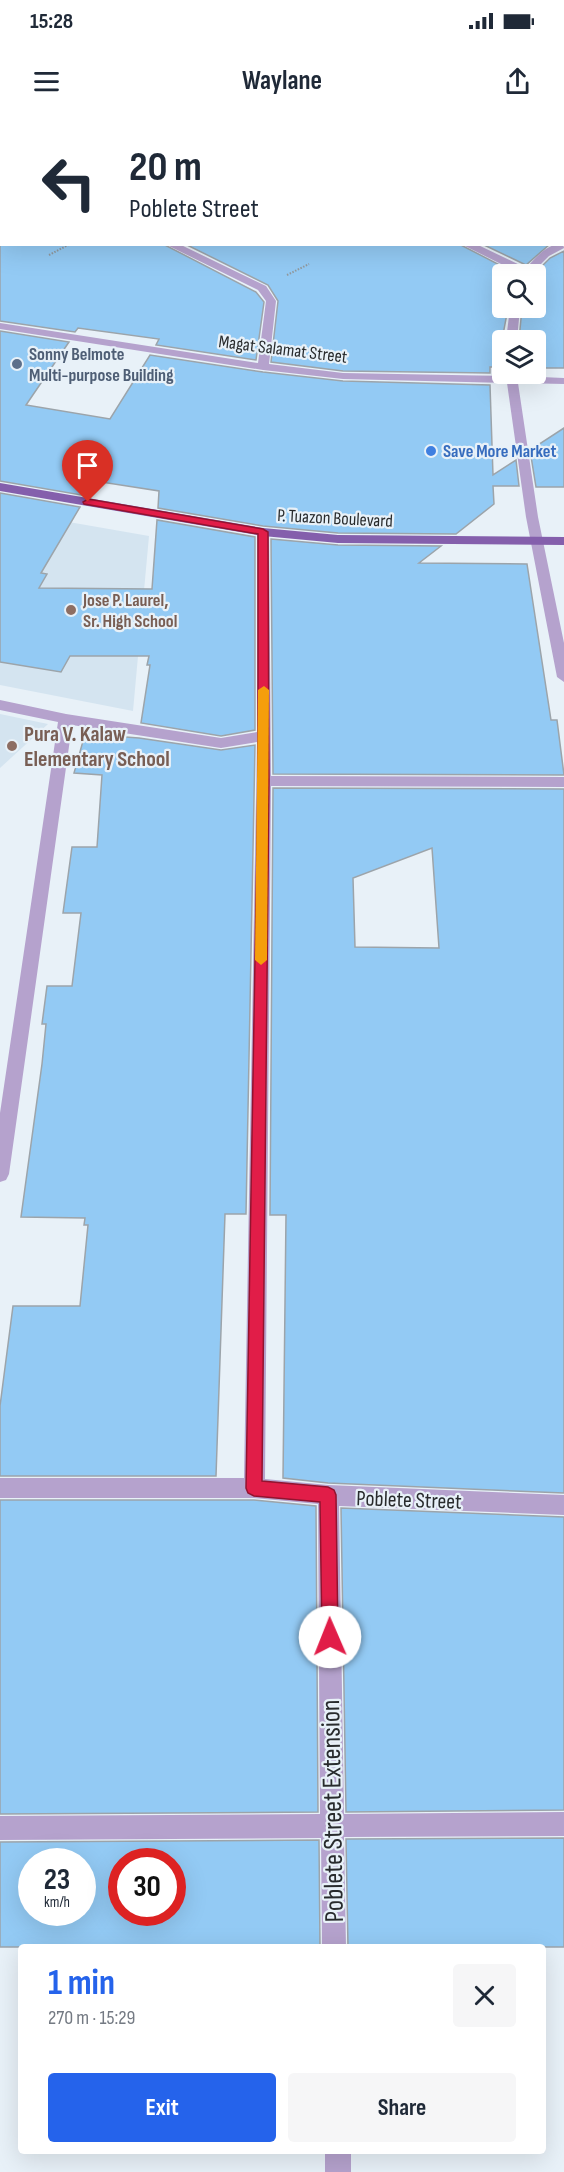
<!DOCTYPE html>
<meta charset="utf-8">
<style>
body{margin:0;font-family:"Sofia Sans Condensed",sans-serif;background:#f6f6f7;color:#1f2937;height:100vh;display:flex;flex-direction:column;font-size:22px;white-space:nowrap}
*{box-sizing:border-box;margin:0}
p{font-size:20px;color:#747a83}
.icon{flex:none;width:33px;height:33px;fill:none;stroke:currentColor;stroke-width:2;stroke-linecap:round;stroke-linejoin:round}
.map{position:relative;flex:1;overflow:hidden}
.details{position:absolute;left:18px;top:1824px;width:528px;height:210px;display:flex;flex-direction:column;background:#fff;border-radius:6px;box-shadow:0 6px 24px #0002}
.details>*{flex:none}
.banner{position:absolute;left:0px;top:0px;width:564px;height:126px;box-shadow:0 6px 24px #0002;background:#fff;color:#1f2937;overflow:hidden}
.fabs{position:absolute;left:492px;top:144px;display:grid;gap:12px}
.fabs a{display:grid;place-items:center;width:54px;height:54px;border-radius:6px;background:#fff;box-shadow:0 6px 24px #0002;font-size:30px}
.speed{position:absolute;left:18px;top:1728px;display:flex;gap:12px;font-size:30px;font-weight:700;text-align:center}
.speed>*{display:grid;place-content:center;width:78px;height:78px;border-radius:50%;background:#fff;box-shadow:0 6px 24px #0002;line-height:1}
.speed small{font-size:15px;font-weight:400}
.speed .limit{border:9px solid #d22;background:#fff;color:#111}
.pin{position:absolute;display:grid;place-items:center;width:51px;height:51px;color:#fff;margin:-62px -26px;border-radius:50% 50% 50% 0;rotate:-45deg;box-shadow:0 0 6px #0007}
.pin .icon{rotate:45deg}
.me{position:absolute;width:66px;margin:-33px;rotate:359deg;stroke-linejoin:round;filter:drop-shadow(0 0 4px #0008)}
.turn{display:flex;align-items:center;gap:21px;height:126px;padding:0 30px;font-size:27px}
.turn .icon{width:78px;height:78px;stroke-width:2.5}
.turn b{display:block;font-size:42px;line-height:51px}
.round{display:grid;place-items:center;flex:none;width:63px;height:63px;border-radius:6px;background:#f6f6f7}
.head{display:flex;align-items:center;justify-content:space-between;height:102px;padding:0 30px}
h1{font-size:36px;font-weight:700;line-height:45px;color:#2563eb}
.action{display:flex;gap:12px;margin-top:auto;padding:12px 30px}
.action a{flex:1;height:69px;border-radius:6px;background:#2563eb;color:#fff;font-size:24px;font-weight:700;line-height:69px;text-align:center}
.action a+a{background:#f6f6f7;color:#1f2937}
.status{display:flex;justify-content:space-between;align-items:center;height:42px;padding:0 30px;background:#fff;direction:ltr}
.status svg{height:16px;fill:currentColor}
header{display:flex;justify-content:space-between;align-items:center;height:78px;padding:0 30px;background:#fff;font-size:27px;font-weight:700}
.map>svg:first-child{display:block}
</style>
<div class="status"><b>15:28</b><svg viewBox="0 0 49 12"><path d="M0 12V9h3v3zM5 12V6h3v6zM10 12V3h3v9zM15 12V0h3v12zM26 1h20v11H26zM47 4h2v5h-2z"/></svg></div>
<header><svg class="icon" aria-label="menu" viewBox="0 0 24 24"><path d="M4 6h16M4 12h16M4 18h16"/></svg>Waylane<svg class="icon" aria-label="share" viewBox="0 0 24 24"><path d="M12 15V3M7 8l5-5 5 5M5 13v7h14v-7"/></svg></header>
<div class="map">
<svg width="564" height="2052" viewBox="0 0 564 2052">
<rect width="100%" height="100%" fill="#e8f1f8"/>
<g fill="#d4e4f0">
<path d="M0 390 149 416 133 591 0 565Z"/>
<path d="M0 594 48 604 0 648Z"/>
</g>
<g fill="#93caf4" stroke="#9ca4aa" stroke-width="1.5" fill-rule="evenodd">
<path d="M0 124H163L256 172 264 182 256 240 156 225 159 219 78 208 75 212 0 201Z"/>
<path d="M185 124H459L517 154H502V188H508L502 220V247H490V253L343 251 271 242 278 181 268 165Z"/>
<path d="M482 124H550L526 145Z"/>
<path d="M564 131V248H536V220H519L522 188H536V154H534L550 138Z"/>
<path d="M0 211 69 222 26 285 110 299 150 235 263 252 343 261 490 265 493 355 516 340 519 366H493L494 384 456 414 338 413 263 406 158 388 159 371 95 361 87 376 0 361Z"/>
<path d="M564 308V367H536L530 330Z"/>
<path d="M0 373 80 387 41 453 47 454 39 468 152 469 157 400 255 417V610L221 616 141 603 150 545H147L149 536H70L61 552 0 542Z"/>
<path d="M271 419 338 425 441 426 419 443 527 444 551 600H557L564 655 273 654Z"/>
<path d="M85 614 139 618 221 630 255 625 246 1094H225L216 1356H0V1286L13 1186H80L88 1105H84L85 1098 21 1097 42 944 46 904H42L47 866H72L81 793H63L72 727H97L102 655 74 653Z"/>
<path d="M273 668 564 669V1373L328 1363 283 1358 286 1095H270ZM432 728 439 828 355 827 353 758Z"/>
<path d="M0 1380H254L316 1386 318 1692 0 1694Z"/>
<path d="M341 1388 564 1397V1690L346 1692Z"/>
<path d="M564 1718V1827H348L346 1719Z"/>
<path d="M319 1720 320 1827H0V1722ZM32 1742H82V1792H32ZM122 1742H172V1792H122Z"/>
</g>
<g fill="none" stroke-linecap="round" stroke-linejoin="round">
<g stroke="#91989c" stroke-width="2" stroke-dasharray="1.5 1.5" stroke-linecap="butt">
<path d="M49 135 70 124"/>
<path d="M287 155 309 144"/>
</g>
<g fill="#b5a2cd" fill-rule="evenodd">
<path d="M40 0H59L60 2H41Z"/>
<path d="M270 0H280L269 2Z"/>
<path d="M472 0H484L485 2H473Z"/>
<path d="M562 33 564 34V40H562Z"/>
<rect x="0" y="88" width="2" height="6"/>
<path d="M562 121 564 128 549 136 531 154H521L461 124H476L526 148C537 137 546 124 562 124Z"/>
<path d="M165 124H179L266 166 276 181 269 244 343 253 506 256V254H516L517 256 564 258V264L518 263 538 397 564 523V562L557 557 526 397 507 263 343 259 263 250 0 209V203L258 243 266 181 258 170Z"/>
<path d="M510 188H520L517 220H506Z"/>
<path d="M263 408 269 412 271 656 564 657V667L271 666 265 1359 328 1365 564 1375V1395L339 1386 344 1694 564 1692V1716L344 1717 346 1827H322L321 1718 0 1720V1696L320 1694 318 1384 254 1378H0V1358H244L257 622 221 628 72 605 9 1054 6 1060 0 1062V993L58 602 0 590V580L66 594 221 618 257 612V412Z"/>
<rect x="325" y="2031" width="26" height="21"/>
</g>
<path fill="#845fac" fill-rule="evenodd" d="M0 363 263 408 338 415 564 417V425L338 423 263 416 0 371Z"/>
</g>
<path fill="#e11d48" stroke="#92132f" stroke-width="1.5" d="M88 379 263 409 268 412 269 661 262 1361 328 1367 334 1370 336 1375 338 1517 336 1523 330 1525 324 1523 322 1517 320 1382 254 1376 248 1373 246 1368 258 661V414L84 384 83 382Z"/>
<path fill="#f59e0b" d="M264 566 269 570 267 840 261 845 255 840 258 570Z"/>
<circle fill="#5c6f8a" stroke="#e8f1f8" stroke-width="2" cx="17" cy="244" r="6"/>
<circle fill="#3f7fe0" stroke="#e8f1f8" stroke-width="2" cx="431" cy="331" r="6"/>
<g fill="#8d6e63" stroke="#e8f1f8" stroke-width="2">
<circle cx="71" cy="490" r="6"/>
<circle cx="12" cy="626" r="6"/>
</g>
<g text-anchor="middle" stroke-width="4.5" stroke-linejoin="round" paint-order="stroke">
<g font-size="18" fill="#282b2d" stroke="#e8f1f8">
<text transform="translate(283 229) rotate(7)" y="6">Magat Salamat Street</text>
<text transform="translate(335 398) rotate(3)" y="6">P. Tuazon Boulevard</text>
</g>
<g font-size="18" font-weight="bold" fill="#4e5e75" stroke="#e8f1f8" text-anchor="start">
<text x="29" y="240">Sonny Belmote<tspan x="29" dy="21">Multi-purpose Building</tspan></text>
</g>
<g font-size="18" font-weight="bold" fill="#366cbe" stroke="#e8f1f8" text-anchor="start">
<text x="443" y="337">Save More Market</text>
</g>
<g font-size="18" font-weight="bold" fill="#785e54" stroke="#e8f1f8" text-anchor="start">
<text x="83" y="486">Jose P. Laurel,<tspan x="83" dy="21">Sr. High School</tspan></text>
</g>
<g font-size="22" font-weight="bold" fill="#785e54" stroke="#e8f1f8" text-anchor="start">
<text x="24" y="621">Pura V. Kalaw<tspan x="24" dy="25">Elementary School</tspan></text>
</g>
<g font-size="22" fill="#282b2d" stroke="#e8f1f8">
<text transform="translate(409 1379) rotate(2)" y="8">Poblete Street</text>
</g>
<g font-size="27" fill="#282b2d" stroke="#e8f1f8">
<text transform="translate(332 1691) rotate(-91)" y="9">Poblete Street Extension</text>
</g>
</g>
</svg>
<div class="fabs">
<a><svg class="icon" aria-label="search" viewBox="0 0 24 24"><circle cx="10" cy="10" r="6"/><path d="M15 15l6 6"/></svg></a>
<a><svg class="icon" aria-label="layers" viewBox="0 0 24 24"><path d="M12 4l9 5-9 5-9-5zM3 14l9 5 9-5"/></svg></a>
</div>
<div class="speed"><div>23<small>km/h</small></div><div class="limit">30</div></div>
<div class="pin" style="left:88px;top:382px;background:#d93025"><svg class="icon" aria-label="arrive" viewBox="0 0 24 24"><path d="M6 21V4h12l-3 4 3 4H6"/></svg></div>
<svg class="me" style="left:330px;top:1517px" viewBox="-20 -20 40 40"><circle r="19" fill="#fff"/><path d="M0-13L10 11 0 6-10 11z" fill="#e11d48"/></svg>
<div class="banner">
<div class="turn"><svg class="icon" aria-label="left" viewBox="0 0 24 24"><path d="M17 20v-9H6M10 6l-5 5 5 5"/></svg><div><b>20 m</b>Poblete Street</div></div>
</div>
<section class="details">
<div class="head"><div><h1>1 min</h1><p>270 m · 15:29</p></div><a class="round"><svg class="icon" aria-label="close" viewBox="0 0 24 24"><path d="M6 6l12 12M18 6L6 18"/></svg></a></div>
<div class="action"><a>Exit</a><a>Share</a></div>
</section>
</div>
